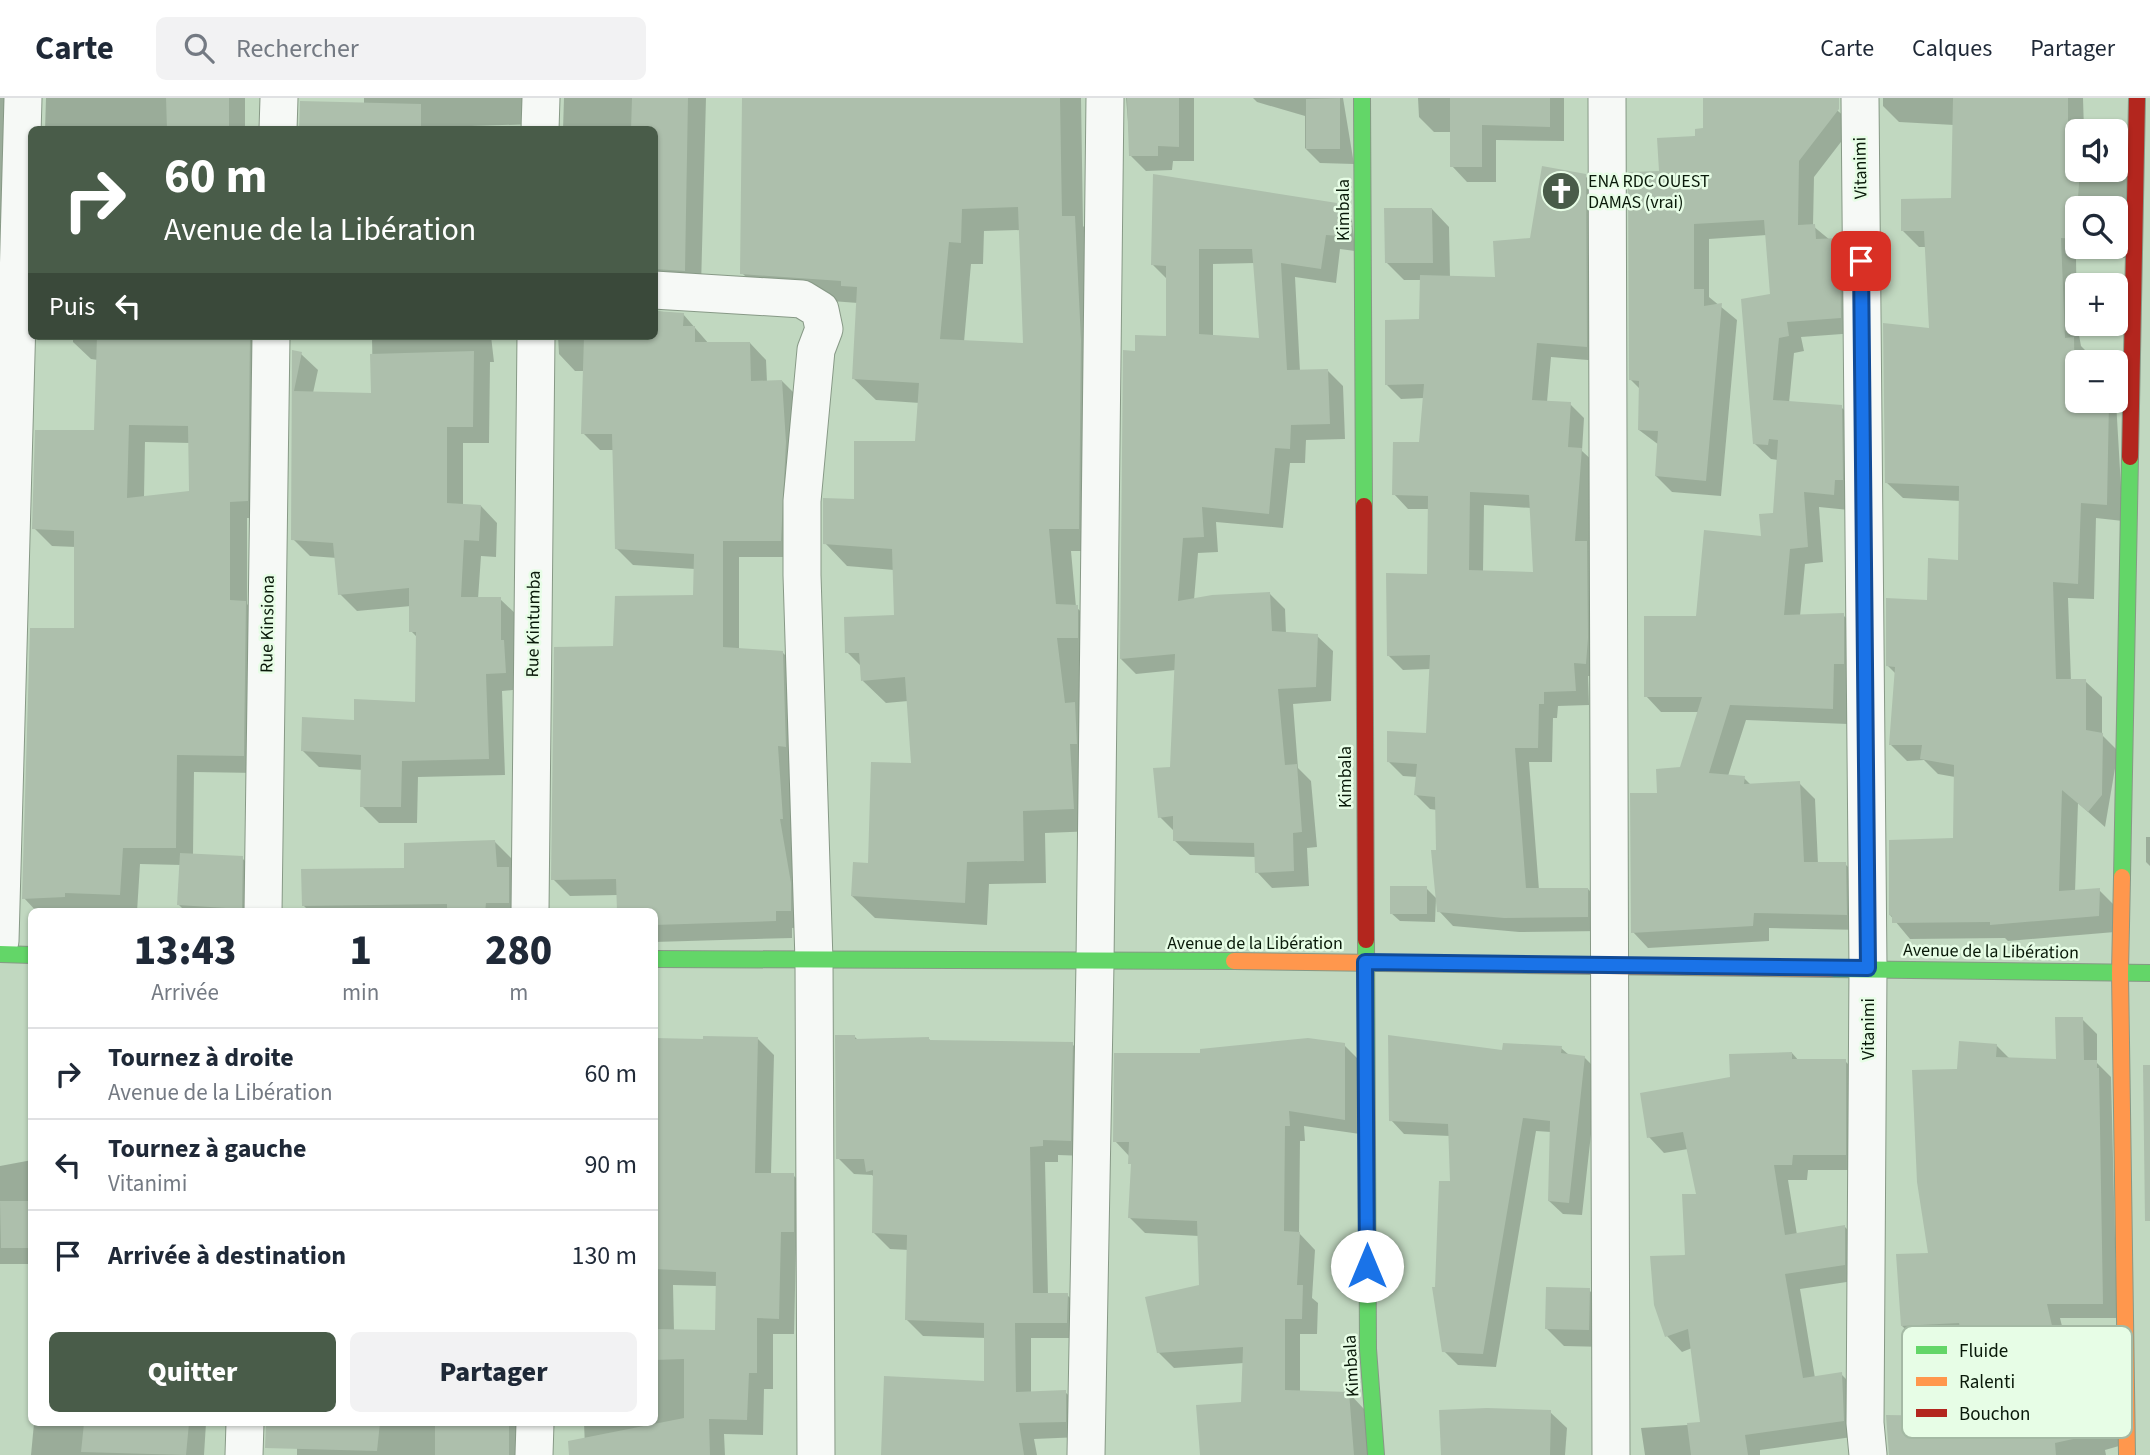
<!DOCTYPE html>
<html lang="fr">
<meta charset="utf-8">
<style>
body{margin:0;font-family:"Source Sans 3",sans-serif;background:#f2f2f3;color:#1f2937;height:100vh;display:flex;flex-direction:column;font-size:26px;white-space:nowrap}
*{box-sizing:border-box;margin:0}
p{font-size:23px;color:#747a83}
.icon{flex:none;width:38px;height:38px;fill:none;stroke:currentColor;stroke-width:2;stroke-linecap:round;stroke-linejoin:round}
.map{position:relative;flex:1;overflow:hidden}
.side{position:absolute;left:28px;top:810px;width:630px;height:518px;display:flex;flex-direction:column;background:#fff;border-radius:10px;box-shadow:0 2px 5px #0004}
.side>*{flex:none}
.guide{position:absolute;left:28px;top:28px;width:630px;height:214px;border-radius:10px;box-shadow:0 2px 5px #0004;background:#495c49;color:#fff;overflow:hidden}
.buttons{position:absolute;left:2065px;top:21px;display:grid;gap:14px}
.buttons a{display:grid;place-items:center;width:63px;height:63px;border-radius:10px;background:#fff;box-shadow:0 2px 5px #0004;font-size:35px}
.pin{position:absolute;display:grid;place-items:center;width:60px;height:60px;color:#fff;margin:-30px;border-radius:14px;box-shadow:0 4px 10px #0006}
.me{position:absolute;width:77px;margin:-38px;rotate:0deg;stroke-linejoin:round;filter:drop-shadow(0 0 5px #0008)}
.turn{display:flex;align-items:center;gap:24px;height:147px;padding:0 21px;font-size:32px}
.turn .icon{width:91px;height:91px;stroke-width:2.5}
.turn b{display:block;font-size:49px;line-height:60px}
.then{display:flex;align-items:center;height:66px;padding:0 21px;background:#0003;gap:14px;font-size:26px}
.eta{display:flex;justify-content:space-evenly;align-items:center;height:119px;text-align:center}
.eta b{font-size:42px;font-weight:800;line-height:49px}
.action{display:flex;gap:14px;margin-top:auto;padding:14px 21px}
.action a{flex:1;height:80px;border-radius:10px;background:#495c49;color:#fff;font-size:28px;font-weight:800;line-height:80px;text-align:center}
.action a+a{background:#f2f2f3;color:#1f2937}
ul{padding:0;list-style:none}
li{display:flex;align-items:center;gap:21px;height:91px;padding:0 21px;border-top:2px solid #e0e1e3}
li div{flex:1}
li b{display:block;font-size:26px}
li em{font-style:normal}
header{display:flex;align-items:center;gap:42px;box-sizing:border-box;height:98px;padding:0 35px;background:#fff;border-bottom:2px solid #e0e1e3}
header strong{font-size:33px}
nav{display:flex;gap:38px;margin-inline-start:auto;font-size:24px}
.search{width:490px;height:63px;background:#f2f2f3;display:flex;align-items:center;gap:18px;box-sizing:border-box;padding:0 24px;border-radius:10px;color:#747a83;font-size:26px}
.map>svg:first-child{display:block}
</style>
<header>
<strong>Carte</strong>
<div class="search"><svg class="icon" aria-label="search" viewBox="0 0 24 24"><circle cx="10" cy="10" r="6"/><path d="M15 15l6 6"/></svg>Rechercher</div>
<nav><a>Carte</a><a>Calques</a><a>Partager</a></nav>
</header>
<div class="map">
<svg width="2150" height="1357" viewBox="0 0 2150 1357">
<rect width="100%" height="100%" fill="#c1d8c0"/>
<g fill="#0003" fill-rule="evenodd">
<path d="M0 0H29L16 125H0Z"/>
<path d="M46 0H245V32H45Z"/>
<path d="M364 0H546L536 26 472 28 473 32H299L364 6Z"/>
<path d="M564 0H706L701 189 654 196V32H563Z"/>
<path d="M743 0H1081L1083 128 1097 142 1101 453H1071L1076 509 1100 532V562L1079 561 1095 733 1045 735 1046 785 989 786 987 827 875 820 852 798 870 767 913 667 908 603 886 605 863 583 862 569 847 554 896 519 894 472 847 468 825 445 856 403 916 345 920 305 876 302 853 280 858 205 765 198 742 175ZM1021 132 1025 246 964 244 971 166H983L984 133Z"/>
<path d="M1126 0H1194V63H1173L1172 72 1146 73 1131 58Z"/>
<path d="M1253 0H1343L1354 66 1320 65 1305 50V18L1257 4Z"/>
<path d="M1418 0H1564V43L1496 42V84H1467L1452 68V34H1434L1419 19Z"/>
<path d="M1705 0H1823L1854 27 1814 79 1813 128 1830 142H1840L1855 158 1856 235 1801 239 1804 253 1794 255 1789 305 1841 309 1857 325 1849 412 1819 409 1823 464 1805 466 1800 518 1843 517 1859 533 1848 626 1746 622 1728 678 1744 680 1751 687 1799 685 1815 701 1818 766H1845L1861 782 1862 832 1769 830V843L1648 850 1633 834 1659 697 1681 671 1699 614H1661L1646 598 1698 520 1763 440 1774 417 1778 362 1771 361 1755 346 1772 197 1767 137 1709 141V199L1737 222 1721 398 1672 394 1656 378 1659 347 1639 332 1640 291 1631 282 1660 75 1705 32Z"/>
<path d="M1883 0H2083L2084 33H2077V72H2116V44L2130 58 2127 160H2076L2077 226 2081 248 2090 257V264H2077V303H2116L2123 423 2096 420 2094 501 2068 500 2071 583H2085L2102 599V637L2118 653 2105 729 2078 705 2075 794 2099 792 2115 808V834L2008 843 2005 840 1910 841 1890 817 1955 742V679L1938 676 1924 662 1907 663 1891 647 1896 576 1888 568 1928 504 1959 463 1961 403 1903 400 1886 384 1931 232 1927 149H1919L1903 133 1952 102 1954 27 1899 24 1883 8ZM2077 110H2116V149H2077Z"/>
<path d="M1155 78 1336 106 1352 121 1355 153 1340 151 1336 185 1295 179 1300 273H1328L1343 288 1345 341 1306 342 1305 365H1290L1283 430 1216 424 1218 454 1198 455 1194 502 1270 496 1285 511 1286 536 1317 538 1333 553 1331 603 1293 606 1298 670 1311 683 1317 749 1307 750 1309 788 1272 790 1257 774 1256 759 1190 757 1174 742 1175 734 1160 719 1172 670 1176 572 1136 576 1121 561 1136 255 1168 240V182L1153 167ZM1255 165 1260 242 1213 239V166Z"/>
<path d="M1585 78 1600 92V263L1551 259 1547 304 1570 306 1584 320 1582 353 1596 366 1590 448 1601 459 1600 579 1588 578 1589 607 1558 608 1557 620H1553L1552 664H1529L1539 792 1588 791 1602 806V833L1519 834 1453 828 1439 813 1437 712 1430 711 1416 697 1417 679 1403 678 1389 664 1428 637 1431 571 1403 572 1388 557 1429 478V411H1408L1394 396 1421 346 1424 300 1401 301 1387 287 1420 223 1422 182H1404L1386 164 1432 111 1449 129 1450 179 1497 181ZM1484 407 1532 410 1535 476 1483 474Z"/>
<path d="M654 213 683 216 709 246 750 245 766 262 767 284 782 283 799 300 797 459H739V552L783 555 799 571 807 829 792 830V840L654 844V814L618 797 570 798 553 781 615 550 694 499 695 471 633 467 617 451 614 352H600L583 335 585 273H575L559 256 558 238H654Z"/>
<path d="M73 238H277L264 420H247V506L263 522 261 675 194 674 193 757 242 760 260 778 259 814H186L179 807 181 767 140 766 137 814H37L24 800 76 531V449L52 448 34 430 96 333 98 262 91 261 73 244ZM145 344 190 345 191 394 144 399Z"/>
<path d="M348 238H491L494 264H490L489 345H463V407L481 408 497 425 496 459 481 458 478 501H500L517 517 522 591 502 593 505 677 418 679 417 725H379L362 708 363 672 319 669 302 652 355 624 416 605 418 540 411 533V508L357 513 340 496 337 460 310 458 293 441 294 254 301 256 318 272 313 295 373 297 372 240 352 242Z"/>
<path d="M2146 739H2150V768L2146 764Z"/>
<path d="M494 743 516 765 531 814H310L303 807Z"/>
<path d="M1426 790 1436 800 1435 824 1400 823 1391 815Z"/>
<path d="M2082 921 2097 936V965L2111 979 2117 1220H2060L2083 1313 2104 1308 2118 1323 2119 1348 2105 1352 2106 1357H1890L1950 1319 1975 1316 1963 1240 1917 1242 1902 1228 1930 1157 1959 972 1996 947 2010 961 2057 963Z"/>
<path d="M854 938 858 942 929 941 932 944 1072 946 1088 962 1086 1058 1058 1057V1064H1045L1048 1197H1067L1084 1213 1083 1240H1031V1295L1065 1294 1082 1310 1081 1339 1034 1341 1037 1357H884L986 1285V1240L923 1238 907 1222 909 1152 890 1151 874 1135 875 1080 872 1077 854 1076 838 1060Z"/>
<path d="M654 941H758L774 957 771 1077H793L809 1093 810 1149H796L794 1236H773V1291H764L763 1337 724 1336 725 1357H592L585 1349 584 1325H654ZM673 1187 717 1188 716 1234 674 1233Z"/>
<path d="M1344 947 1360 963V1036L1304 1028 1305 1043H1300L1299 1135 1315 1152 1312 1200 1318 1205 1317 1236H1300V1294L1349 1295 1364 1311 1369 1357H1205L1243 1305 1244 1265 1174 1270 1158 1254 1201 1188 1199 1138 1145 1135 1129 1119 1133 1068 1130 1059 1115 1043 1202 956Z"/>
<path d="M1561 950 1569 957 1584 959 1598 973 1582 1117 1563 1116 1549 1103 1551 1034 1536 1033 1496 1269 1458 1267 1444 1253 1436 1190 1452 1085 1450 1038 1404 1036 1391 1022 1504 954Z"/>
<path d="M1792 955 1799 963H1845L1861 979V1072H1808L1807 1082H1788L1797 1137 1845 1129 1860 1144V1182L1800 1191 1815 1280 1841 1276 1857 1292 1859 1338 1760 1352V1357H1645L1641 1330 1702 1326 1692 1250 1682 1254 1667 1238 1698 1097 1688 1051 1664 1055 1649 1039 1732 981Z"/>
<path d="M32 1062V1166H0V1068Z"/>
<path d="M1589 1192 1606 1210V1249L1564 1248 1546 1230Z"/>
<path d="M1550 1314 1567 1330 1565 1357H1443Z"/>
<path d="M34 1325H206L204 1357H31Z"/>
<path d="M297 1325H526L525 1357H297Z"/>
</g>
<g fill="#adbfac" fill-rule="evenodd">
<path d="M166 0H229V32H167Z"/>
<path d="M632 0H688L685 173 654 171V32H631Z"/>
<path d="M742 0H1060L1062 118H1075L1081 242 1079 431H1049L1056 506 1078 507V540H1057L1065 605 1075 604 1077 646H1070L1074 711 1023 713 1024 763 967 764 965 805 851 798 853 764 868 765 871 664 911 665 905 579 861 583 859 555H845L844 519 894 517 892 451 823 446V400L854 401V343H915L919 285 852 281 857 189 841 188V183L740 176ZM1018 109 1023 245 940 241 949 144 961 145 962 111Z"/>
<path d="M1127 0H1179V49L1158 48V58H1129Z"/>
<path d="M1340 0V51H1306V1Z"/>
<path d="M1450 0H1550V29L1482 27V69H1450Z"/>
<path d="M1703 0H1839V11L1799 63 1798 127 1815 126 1816 141 1840 140 1841 220 1787 224 1789 238 1779 240 1773 302 1842 307 1843 382H1835L1834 397 1804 394 1808 449 1790 451 1784 517 1844 515V566H1834L1833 611 1730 607 1709 675 1745 678 1744 686 1800 683 1804 764H1846L1847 817 1754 815 1753 828 1631 835 1630 695H1657L1656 671 1680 669 1702 599H1644V518H1696L1704 432 1761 438 1759 416 1773 415 1778 342 1769 341 1768 347 1753 346 1741 201 1770 196 1764 122 1694 126V191H1704V208L1722 205 1706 383 1655 378 1658 333 1638 332 1639 283 1629 282 1628 74 1659 73 1657 40 1695 38V31L1703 30Z"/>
<path d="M1953 0H2068V36L2077 37V72H2080L2075 141 2061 140 2065 240 2074 239 2075 303H2109L2107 407 2081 405 2078 486 2053 484 2056 581H2086V632L2103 635 2102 697 2088 714 2062 692 2059 793 2100 790 2099 818 1990 827V824L1892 825V818L1889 817V742L1953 740 1954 667 1920 661 1922 647H1889L1895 569 1886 568V500L1927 502 1928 460 1958 462 1959 388 1885 385 1883 225 1929 230 1924 133H1901V101L1951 100Z"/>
<path d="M300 3 421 6V32H299Z"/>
<path d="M1542 68 1586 76 1587 249 1537 245 1532 302 1571 304 1568 349 1582 350 1575 443H1587L1588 540 1586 566 1574 565 1576 593 1544 594V606H1539L1538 650H1515L1526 790H1588V819L1504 820 1437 814 1431 752H1436L1435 699 1414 697 1417 666 1387 664V633L1426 635 1430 557 1387 558 1386 475 1427 476 1428 398 1392 397 1393 344H1419L1424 286 1385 287V222L1419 221 1420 177 1495 179 1493 143 1530 140ZM1470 394 1529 397 1533 474 1469 472Z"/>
<path d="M1153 76 1337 105 1336 111H1341V138L1326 137 1321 171 1281 165 1287 272 1328 271 1330 326 1291 327 1290 351 1275 350 1269 416 1202 409 1204 439 1183 440 1178 503 1212 497 1270 494 1272 533 1318 536 1316 589 1278 591 1285 667 1297 666 1302 734 1293 735 1294 773 1255 775 1254 745 1173 743V718L1158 720 1153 670 1170 669 1175 556 1120 561 1123 252 1135 253V237L1166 238V168L1151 167ZM1199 151H1252L1259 240 1199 236Z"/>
<path d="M1384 110H1432L1433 165H1385Z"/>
<path d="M654 213 684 215 683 228H695V244H750L751 283 782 282 786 344 781 443H723V549L783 553 786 649 778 648 783 721H780L791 785V813H776V823L654 827V814H617L616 781 551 782 554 549 613 548 615 498 693 497 694 456 615 451 612 336H581L584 238H654Z"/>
<path d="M97 238H250L248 403 230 404V502L246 503 244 658 177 657 176 750H123L120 797 65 795V799L22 801 30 530H74V433L32 431 35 332H94ZM129 327 188 328 189 393 127 400Z"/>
<path d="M292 252 302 254 294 293 371 295 370 256 474 253 473 329H447V405L481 407 479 443 464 442 461 499H501V542H504L506 575 486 576 489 661 402 663 401 709H360L361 657 301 653 302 619 354 622V601L415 604 416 534H409V490L338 497 333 445 291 442Z"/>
<path d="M495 742 497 769H509V805H486L485 814H447V806L302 808 301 771 404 770V745Z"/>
<path d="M180 755 243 758 242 811 177 807Z"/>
<rect x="1390" y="788" width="37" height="28"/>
<path d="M2055 919H2083L2084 962H2097V970H2099L2103 1206H2047L2072 1314 2104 1306 2105 1334 2055 1345 2056 1357H1889L1886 1317 1948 1318 1949 1312 1973 1314 1959 1225 1901 1228 1896 1156 1928 1155 1917 1084 1912 972 1957 971 1959 943 1997 946 1996 959 2056 961Z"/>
<path d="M835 937H855V941L929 939V942L1073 944 1071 1043 1043 1042V1048L1030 1049 1033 1195H1068L1067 1225H1015L1016 1294 1066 1292V1324L1019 1325 1024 1357H881L884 1278 984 1283V1225L905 1222 907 1137 872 1135 873 1072 866 1074 864 1061H836Z"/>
<path d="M1388 937 1502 952 1503 945 1562 948 1561 955 1585 958 1569 1105 1548 1103 1550 1023 1523 1020 1483 1256 1442 1254 1432 1189H1435L1439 1083H1450L1448 1026 1389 1023Z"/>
<path d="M703 938 758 939 755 1075H794V1134H781L779 1221 757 1220V1275H749L747 1322 709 1321 710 1357H569L568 1343 684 1320V1261L654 1262V1231L715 1232 716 1174 654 1171V940L703 941Z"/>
<path d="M1308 940 1345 945V1022L1289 1013 1290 1028H1285L1284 1133 1300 1134 1297 1187H1303L1302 1221H1285V1292L1349 1294 1354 1357H1200L1196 1307 1241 1304 1243 1249 1157 1255 1145 1199 1199 1187 1197 1123 1128 1120 1131 1066H1128L1129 1044H1113L1114 955H1200V951Z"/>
<path d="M1792 954V961H1846V1057H1793L1792 1067H1774L1785 1137 1845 1127V1167L1785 1176 1803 1280 1842 1274 1844 1323 1745 1337 1748 1357H1691L1687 1325 1700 1324 1688 1231 1665 1239 1654 1207 1650 1158 1685 1157 1682 1096H1696L1683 1034 1647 1040 1640 995 1730 979 1729 956Z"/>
<path d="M2143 967H2150V1123H2145Z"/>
<path d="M0 1103H32V1150H1Z"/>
<path d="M1546 1189 1590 1190 1589 1232 1545 1231Z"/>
<path d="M1487 1310 1551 1312 1550 1357H1441L1439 1312Z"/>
<path d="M84 1325H189L186 1357 81 1354Z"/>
<path d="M266 1325H380L377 1353 265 1350Z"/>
<rect x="435" y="1325" width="74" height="32"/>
</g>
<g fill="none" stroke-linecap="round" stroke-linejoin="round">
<g stroke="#879986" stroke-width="39">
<g id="street">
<path d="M1607 0 1611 1357"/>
<path d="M1860 0 1868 870 1865 1325 1868 1357"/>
<path d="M278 32 279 0"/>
<path d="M540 32 541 0"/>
<path d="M654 192 802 201 820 212 824 231 816 252 802 403V477L814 863 816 1357"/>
<path d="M263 814 271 238"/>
<path d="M530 814 536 238"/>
<path d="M0 843 23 0"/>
<path d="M244 1357 245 1325"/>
<path d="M534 1357 535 1325"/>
<path d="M1086 1357 1095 865 1105 0"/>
</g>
</g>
<g stroke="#879986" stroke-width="18">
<g id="fast">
<path d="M1362 0 1364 408"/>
<path d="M2122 779 2130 359"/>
<path d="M1366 842 1368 1251 1376 1357"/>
<path d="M0 856 32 857"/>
<path d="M654 861 1234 863"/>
<path d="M1830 871 2150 875"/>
</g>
</g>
<g stroke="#879986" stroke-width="18">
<g id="slow">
<path d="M2122 779 2120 875 2127 1357"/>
<path d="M1234 863 1830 871"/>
</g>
</g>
<g stroke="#879986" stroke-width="18">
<g id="jam">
<path d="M2130 359 2137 0"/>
<path d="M1364 408 1366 842"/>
</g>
</g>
<use href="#street" stroke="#f6f9f6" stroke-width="37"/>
<use href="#fast" stroke="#63d668" stroke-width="16"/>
<use href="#slow" stroke="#ff974d" stroke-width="16"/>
<use href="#jam" stroke="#b3261e" stroke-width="16"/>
</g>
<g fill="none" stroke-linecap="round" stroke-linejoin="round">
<g stroke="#114b97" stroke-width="18">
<path id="route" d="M1367 1168 1365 864 1868 870 1861 163"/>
</g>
<use href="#route" stroke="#1a73e8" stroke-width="12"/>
</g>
<defs>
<g id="church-disc" transform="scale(2.0125)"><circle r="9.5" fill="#495c49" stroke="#e7fde6"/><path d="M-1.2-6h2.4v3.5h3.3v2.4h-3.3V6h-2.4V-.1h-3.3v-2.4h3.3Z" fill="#fff"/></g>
</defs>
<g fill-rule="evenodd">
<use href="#church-disc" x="1561" y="93"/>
</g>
<g text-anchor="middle" stroke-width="5" stroke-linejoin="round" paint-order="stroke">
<g font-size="18" fill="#091909" stroke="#e7fde6">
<text transform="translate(1860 70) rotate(-91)" y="6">Vitanimi</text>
<text transform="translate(1343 112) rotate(-90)" y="6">Kimbala</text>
<text transform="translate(267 526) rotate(-89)" y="6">Rue Kinsiona</text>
<text transform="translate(533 526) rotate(-89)" y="6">Rue Kintumba</text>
<text transform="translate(1345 679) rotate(-90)" y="6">Kimbala</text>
<text x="1255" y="851">Avenue de la Libération</text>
<text transform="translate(1991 853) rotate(1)" y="6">Avenue de la Libération</text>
<text transform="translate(1868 931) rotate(-90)" y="6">Vitanimi</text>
<text transform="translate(1351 1268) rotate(-93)" y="6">Kimbala</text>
</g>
<g font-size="18" fill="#091909" stroke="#e7fde6" text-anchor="start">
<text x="1588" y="89">ENA RDC OUEST<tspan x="1588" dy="21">DAMAS (vrai)</tspan></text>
</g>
</g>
<rect x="1902" y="1228" width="230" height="112" rx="10" fill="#e7fde6" stroke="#a4b9a4" stroke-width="2"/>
<rect x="1916" y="1248" width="31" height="8" fill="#63d668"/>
<rect x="1916" y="1279" width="31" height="9" fill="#ff974d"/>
<rect x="1916" y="1311" width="31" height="8" fill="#b3261e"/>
<g font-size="19" fill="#091909">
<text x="1959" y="1259">Fluide</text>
<text x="1959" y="1290">Ralenti</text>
<text x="1959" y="1322">Bouchon</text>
</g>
</svg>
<div class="buttons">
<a><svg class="icon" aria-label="sound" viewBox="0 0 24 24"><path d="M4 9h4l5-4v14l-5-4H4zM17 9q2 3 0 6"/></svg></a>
<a><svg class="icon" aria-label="search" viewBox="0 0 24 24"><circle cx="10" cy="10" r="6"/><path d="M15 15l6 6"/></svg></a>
<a>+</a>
<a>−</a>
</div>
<div class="pin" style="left:1861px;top:163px;background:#d93025"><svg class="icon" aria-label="arrive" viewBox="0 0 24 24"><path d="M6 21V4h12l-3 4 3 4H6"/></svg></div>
<svg class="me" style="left:1367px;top:1168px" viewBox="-20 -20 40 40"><circle r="19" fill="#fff"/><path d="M0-13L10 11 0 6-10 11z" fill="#1a73e8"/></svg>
<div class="guide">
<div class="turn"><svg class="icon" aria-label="right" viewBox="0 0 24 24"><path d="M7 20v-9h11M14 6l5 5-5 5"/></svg><div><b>60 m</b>Avenue de la Libération</div></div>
<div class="then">Puis<svg class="icon" aria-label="left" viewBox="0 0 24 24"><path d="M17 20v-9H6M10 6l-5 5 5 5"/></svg></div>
</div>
<section class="side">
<div class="eta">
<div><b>13:43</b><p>Arrivée</p></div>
<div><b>1</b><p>min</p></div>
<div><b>280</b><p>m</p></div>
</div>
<ul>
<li><svg class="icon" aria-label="right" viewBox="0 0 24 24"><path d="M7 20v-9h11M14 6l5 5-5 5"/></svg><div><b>Tournez à droite</b><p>Avenue de la Libération</p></div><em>60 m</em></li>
<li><svg class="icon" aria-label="left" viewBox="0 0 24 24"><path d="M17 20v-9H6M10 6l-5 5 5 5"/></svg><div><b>Tournez à gauche</b><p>Vitanimi</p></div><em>90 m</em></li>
<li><svg class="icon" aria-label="arrive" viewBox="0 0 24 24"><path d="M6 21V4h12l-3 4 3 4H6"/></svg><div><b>Arrivée à destination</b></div><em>130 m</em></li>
</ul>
<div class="action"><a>Quitter</a><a>Partager</a></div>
</section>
</div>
